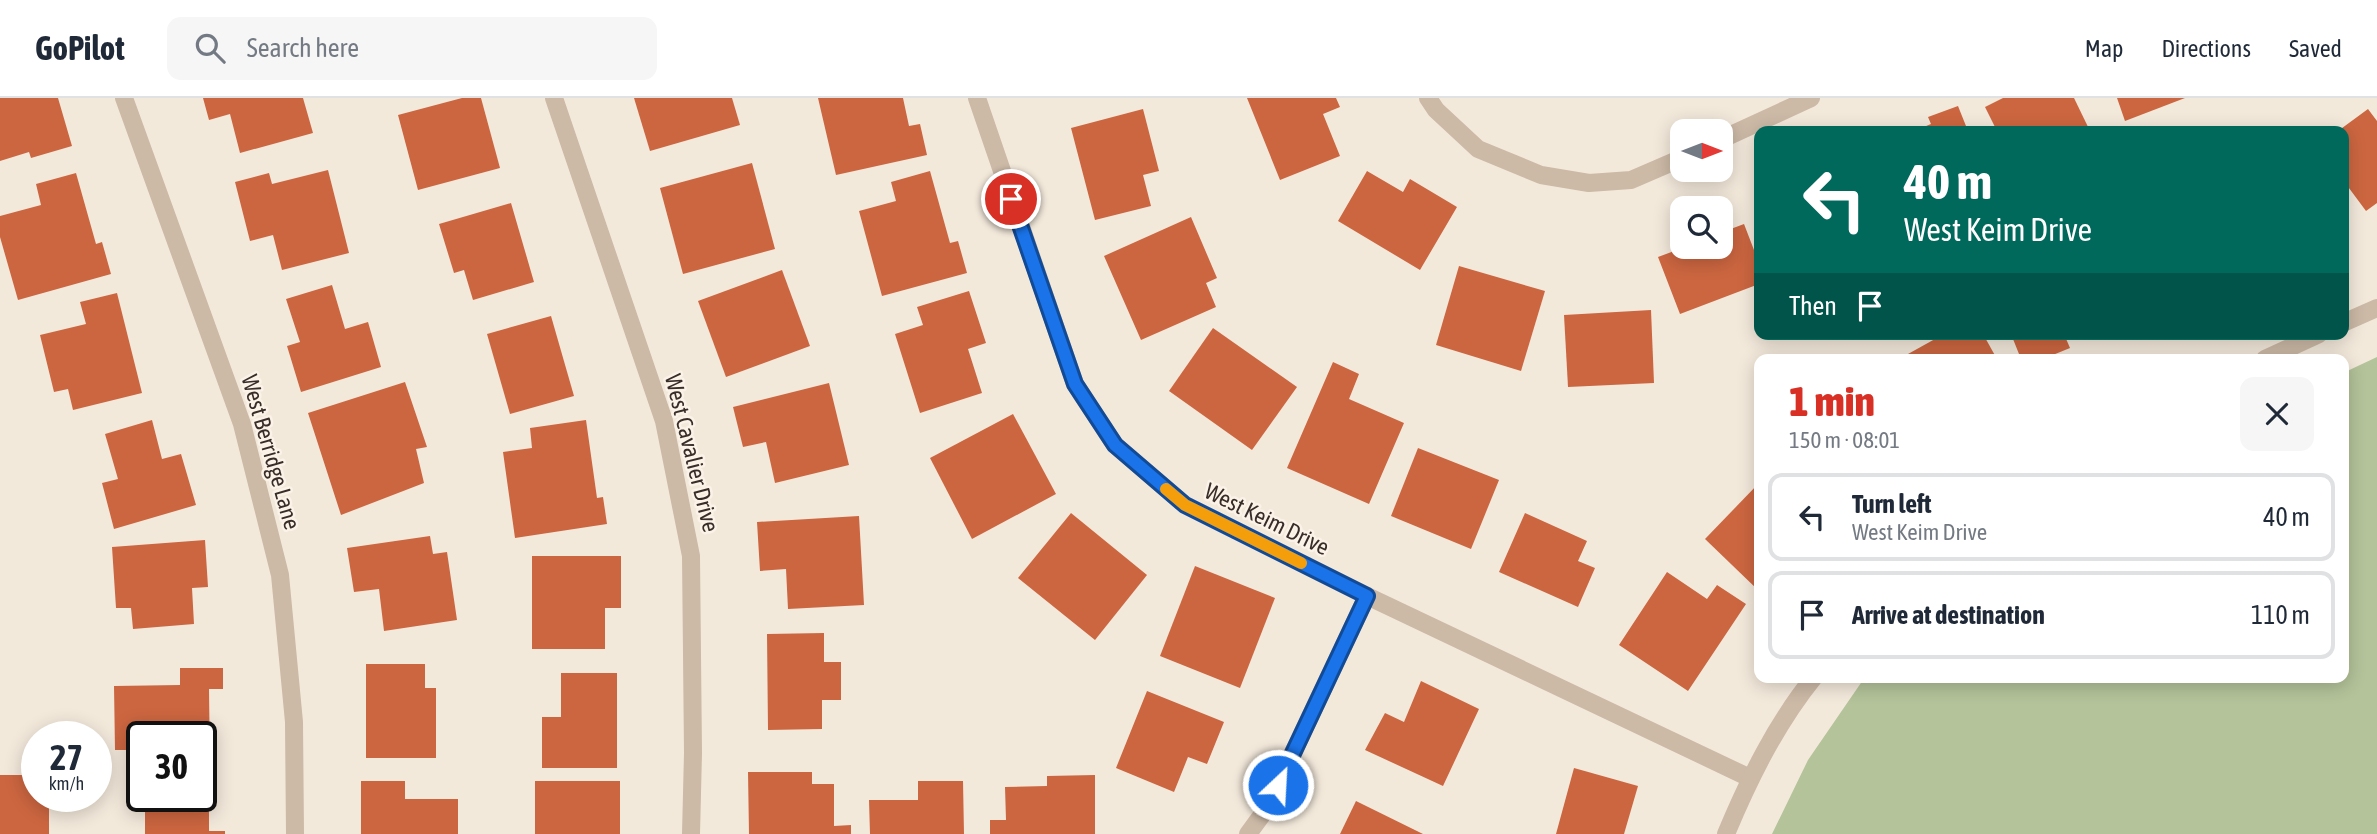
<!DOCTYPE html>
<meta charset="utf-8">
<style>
body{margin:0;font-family:"Asap Condensed",sans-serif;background:#f6f6f7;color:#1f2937;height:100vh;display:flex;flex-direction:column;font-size:26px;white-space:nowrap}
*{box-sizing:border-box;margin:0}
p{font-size:23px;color:#747a83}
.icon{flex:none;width:38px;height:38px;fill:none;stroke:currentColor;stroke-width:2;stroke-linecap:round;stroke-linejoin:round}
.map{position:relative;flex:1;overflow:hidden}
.details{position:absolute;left:1754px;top:256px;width:595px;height:329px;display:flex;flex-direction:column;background:#fff;border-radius:14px;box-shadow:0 4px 18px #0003}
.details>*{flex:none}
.banner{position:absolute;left:1754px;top:28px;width:595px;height:214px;border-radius:14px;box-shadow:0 4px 18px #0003;background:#00695c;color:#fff;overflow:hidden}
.needle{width:46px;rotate:90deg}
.buttons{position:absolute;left:1670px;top:21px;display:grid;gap:14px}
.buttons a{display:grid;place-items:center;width:63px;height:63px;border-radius:14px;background:#fff;box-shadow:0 4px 18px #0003;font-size:35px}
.speed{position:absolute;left:21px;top:623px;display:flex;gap:14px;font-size:35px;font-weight:700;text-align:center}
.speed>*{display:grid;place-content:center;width:91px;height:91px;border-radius:50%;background:#fff;box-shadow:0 4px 18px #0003;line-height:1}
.speed small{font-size:18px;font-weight:400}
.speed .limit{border:4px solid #111;border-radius:10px;background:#fff;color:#111}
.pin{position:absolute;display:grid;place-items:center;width:60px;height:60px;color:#fff;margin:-30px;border:4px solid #fff;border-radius:50%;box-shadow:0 2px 7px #0007}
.me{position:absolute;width:77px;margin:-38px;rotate:25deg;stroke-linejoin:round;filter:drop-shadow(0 0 5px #0008)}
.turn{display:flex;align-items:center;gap:24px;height:147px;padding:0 35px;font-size:32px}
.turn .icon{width:91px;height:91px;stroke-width:2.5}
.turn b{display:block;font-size:49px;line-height:60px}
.then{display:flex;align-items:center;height:66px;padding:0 35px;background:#0003;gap:14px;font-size:26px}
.round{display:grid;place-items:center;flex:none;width:74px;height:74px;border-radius:14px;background:#f6f6f7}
.head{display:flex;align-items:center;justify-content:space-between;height:119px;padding:0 35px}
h1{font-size:42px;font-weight:800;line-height:52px;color:#d93025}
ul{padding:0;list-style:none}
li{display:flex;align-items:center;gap:21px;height:88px;margin:0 14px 10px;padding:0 21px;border:4px solid #e0e1e3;border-radius:14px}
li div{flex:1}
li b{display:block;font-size:26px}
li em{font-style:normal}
header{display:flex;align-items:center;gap:42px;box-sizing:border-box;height:98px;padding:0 35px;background:#fff;border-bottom:2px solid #e0e1e3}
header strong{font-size:33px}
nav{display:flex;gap:38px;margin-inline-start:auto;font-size:24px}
.search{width:490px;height:63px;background:#f6f6f7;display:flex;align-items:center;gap:18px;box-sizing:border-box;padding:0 24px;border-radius:14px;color:#747a83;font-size:26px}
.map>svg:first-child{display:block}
</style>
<header>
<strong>GoPilot</strong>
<div class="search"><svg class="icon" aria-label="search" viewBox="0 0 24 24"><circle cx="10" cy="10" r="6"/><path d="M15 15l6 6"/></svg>Search here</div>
<nav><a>Map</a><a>Directions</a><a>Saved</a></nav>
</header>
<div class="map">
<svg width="2377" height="736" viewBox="0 0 2377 736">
<rect width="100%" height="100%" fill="#f3e9db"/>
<path fill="#b4c39a" d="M2377 259V736H1772L1808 662 1865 579H2343V275Z"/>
<g fill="#cc6640">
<path d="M0 0H58L72 48 31 60 29 54 0 63Z"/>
<path d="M203 0H303L313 35 240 55 230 16 209 22Z"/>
<path d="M462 0H481L500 70 418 92 398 17Z"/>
<path d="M634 0H732L740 27 650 53Z"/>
<path d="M818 0H903L909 28 920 26 927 57 836 77Z"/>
<path d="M1247 0H1336L1340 9 1323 16 1340 58 1280 82Z"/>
<path d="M2003 0H2074L2090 33H1997L1985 9Z"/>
<path d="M2117 0H2185L2125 23Z"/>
<path d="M1958 8 1968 33H1914L1931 26 1928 19Z"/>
<path d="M1143 11 1159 73 1143 77 1151 108 1095 122 1071 30Z"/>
<path d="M2368 11 2377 23V105L2366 113 2343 82V33H2338Z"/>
<path d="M752 65 775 151 683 176 660 90Z"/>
<path d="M328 72 349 155 282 172 273 137 250 143 235 84 269 75 272 86Z"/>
<path d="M930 73 950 145 958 143 967 175 882 198 859 113 896 103 891 84Z"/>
<path d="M1367 73 1403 94 1410 81 1457 109 1420 172 1338 123Z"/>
<path d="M76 75 96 146 102 144 111 176 18 202 0 139V118L41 107 36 86Z"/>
<path d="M511 105 534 184 473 202 464 172 454 175 439 126Z"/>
<path d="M1191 119 1217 180 1206 185 1216 209 1141 242 1104 158Z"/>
<path d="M1744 126 1759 165V186L1680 216 1658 159 1685 149H1720V135Z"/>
<path d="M1459 168 1545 193 1521 273 1436 247Z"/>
<path d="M782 172 810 248 726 279 698 203Z"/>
<path d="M332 187 345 231 368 224 381 269 301 294 287 248 300 244 286 201Z"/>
<path d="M969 193 986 245 968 251 982 295 920 315 895 236 923 227 917 209Z"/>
<path d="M117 195 142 295 73 312 68 291 54 294 40 237 86 226 80 204Z"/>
<path d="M1651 212 1654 285 1568 289 1564 217Z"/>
<path d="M551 218 574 298 510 316 487 236Z"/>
<path d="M1213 230 1297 289 1252 352 1169 293Z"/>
<path d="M1944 236H1983L1997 261H1899Z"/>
<path d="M2011 236H2064L2070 250 2043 261H2021Z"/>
<path d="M1333 264 1359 276 1349 301 1404 325 1369 406 1287 370Z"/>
<path d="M405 284 427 349 416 351 424 385 341 417 308 315Z"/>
<path d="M829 285 849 367 775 385 766 344 743 349 733 309Z"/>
<path d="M1013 316 1056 396 972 441 930 360Z"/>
<path d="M152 322 162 361 181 356 196 407 114 431 102 385 118 381 105 336Z"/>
<path d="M586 322 597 400 603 399 607 426 515 440 503 354 532 350 530 330Z"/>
<path d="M1418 350 1499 382 1471 451 1391 418Z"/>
<path d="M1759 385V493L1705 441Z"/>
<path d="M1071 415 1147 477 1095 542 1018 480Z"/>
<path d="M1525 415 1587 443 1578 463 1595 470 1578 509 1499 474Z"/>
<path d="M859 418 864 507 788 511 786 471 760 473 757 424Z"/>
<path d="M430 438 433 456 447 454 457 522 384 533 379 491 354 494 347 450Z"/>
<path d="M205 442 208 489 192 490 194 526 133 531 131 510H116L112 449Z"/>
<path d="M532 458H621V510H605V551H532Z"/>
<path d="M1195 468 1275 500 1240 590 1160 558Z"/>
<path d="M1667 474 1707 501 1717 487 1746 506 1688 593 1619 547Z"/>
<path d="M824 535V564H841V602H822V631L768 632 767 536Z"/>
<path d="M366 566H425V590H436V660H366Z"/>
<path d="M180 570H223V591H209L210 671H201V639H142V659H139V652H115L114 588 180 587Z"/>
<path d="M561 575H617V670H542V619H561Z"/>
<path d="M1421 583 1479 611 1443 688 1365 652 1385 615 1404 624Z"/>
<path d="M1147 593 1224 624 1207 666 1188 659 1174 694 1116 670Z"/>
<path d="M1574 670 1638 688 1624 736H1556Z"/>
<path d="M748 674H812V686H834V728L851 727V736H749Z"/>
<path d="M0 677H37V698H49V736H0Z"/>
<path d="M1095 677V736H990V722H1006L1005 689 1047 688V678Z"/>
<path d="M361 683H405V701H458V736H361Z"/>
<rect x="535" y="683" width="85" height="53"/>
<path d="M918 683H963L964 736H870L869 702H918Z"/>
<path d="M201 695H209V733H225V736H145V698H201Z"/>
<path d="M1356 703 1423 736H1340Z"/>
</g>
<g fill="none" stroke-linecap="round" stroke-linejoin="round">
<g stroke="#ccb9a6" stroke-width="18">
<path d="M124 0 242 326 280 477 294 624 295 736"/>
<path d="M554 0 664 323 691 458 693 655 691 736"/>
<path d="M977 0 1075 286 1115 347 1185 407 1367 498 1750 680"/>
<path d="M1428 0 1436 12 1478 51 1541 77 1589 85 1631 82 1682 60"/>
<path d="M1720 42 1811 0"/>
<path d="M2343 225 2377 210"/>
<path d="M2265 261 2319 236"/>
<path d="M1248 736 1267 710 1367 498"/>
<path d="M1726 736C1749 681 1776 626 1814 579"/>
</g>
</g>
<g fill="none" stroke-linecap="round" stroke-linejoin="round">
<g stroke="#114b97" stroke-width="18">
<path id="route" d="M1011 101 1075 286 1115 347 1185 407 1367 498 1278 687"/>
</g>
<use href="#route" stroke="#1a73e8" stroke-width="12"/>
<path stroke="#f59e0b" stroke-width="12" d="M1166 391 1185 407 1301 465"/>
</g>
<g text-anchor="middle" stroke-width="5" stroke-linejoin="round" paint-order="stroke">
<g font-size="23" fill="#382d28" stroke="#fbf2e8">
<text transform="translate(271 354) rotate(74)" y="8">West Berridge Lane</text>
<text transform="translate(692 355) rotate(76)" y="8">West Cavalier Drive</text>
<text transform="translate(1267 421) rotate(26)" y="8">West Keim Drive</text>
</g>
</g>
</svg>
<div class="buttons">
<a><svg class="needle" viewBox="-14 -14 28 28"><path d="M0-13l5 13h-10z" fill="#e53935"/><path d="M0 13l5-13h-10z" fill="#747a83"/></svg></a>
<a><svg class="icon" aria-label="search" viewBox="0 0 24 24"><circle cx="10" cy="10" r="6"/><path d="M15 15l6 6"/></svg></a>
</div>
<div class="speed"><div>27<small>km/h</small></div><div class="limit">30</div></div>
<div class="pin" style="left:1011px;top:101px;background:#d93025"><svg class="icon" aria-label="arrive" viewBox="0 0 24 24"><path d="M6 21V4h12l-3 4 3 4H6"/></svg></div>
<svg class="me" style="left:1278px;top:687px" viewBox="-20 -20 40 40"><circle r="17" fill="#1a73e8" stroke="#fff" stroke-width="3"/><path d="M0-11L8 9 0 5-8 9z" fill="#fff"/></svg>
<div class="banner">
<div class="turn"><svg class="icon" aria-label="left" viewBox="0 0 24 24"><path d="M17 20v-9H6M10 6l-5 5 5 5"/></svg><div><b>40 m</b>West Keim Drive</div></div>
<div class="then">Then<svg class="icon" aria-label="arrive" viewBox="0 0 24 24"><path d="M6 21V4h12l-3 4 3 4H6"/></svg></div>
</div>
<section class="details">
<div class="head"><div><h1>1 min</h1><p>150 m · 08:01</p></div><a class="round"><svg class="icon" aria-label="close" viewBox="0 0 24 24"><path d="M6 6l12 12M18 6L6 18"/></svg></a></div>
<ul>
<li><svg class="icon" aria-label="left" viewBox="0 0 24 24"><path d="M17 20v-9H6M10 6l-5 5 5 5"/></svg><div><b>Turn left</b><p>West Keim Drive</p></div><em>40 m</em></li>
<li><svg class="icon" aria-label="arrive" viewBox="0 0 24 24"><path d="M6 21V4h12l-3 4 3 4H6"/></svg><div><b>Arrive at destination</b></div><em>110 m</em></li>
</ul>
</section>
</div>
